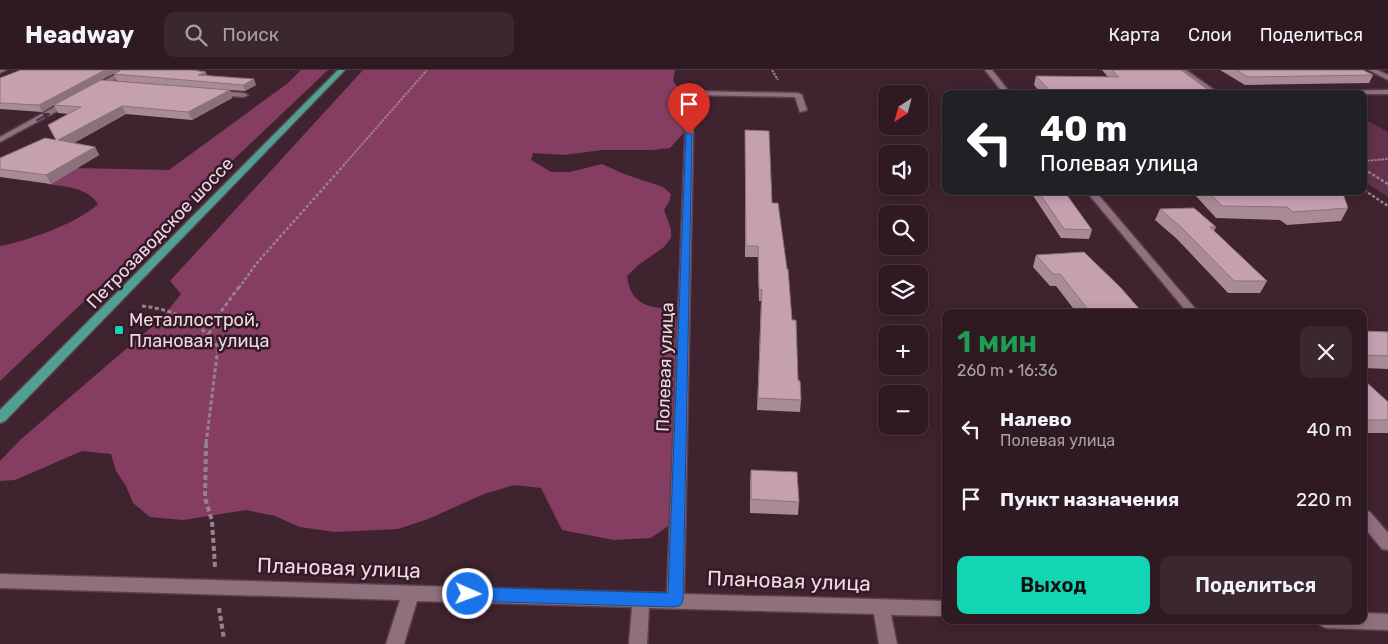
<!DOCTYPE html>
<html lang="ru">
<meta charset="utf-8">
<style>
body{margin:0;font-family:Rubik,sans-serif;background:#3b2730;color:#f1f3f6;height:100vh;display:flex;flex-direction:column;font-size:19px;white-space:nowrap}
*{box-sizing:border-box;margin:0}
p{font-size:16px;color:#a7a1a6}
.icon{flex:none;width:28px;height:28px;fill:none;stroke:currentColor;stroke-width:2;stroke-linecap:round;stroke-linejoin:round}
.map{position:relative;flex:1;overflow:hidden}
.panel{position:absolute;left:942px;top:239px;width:425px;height:315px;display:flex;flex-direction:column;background:#2f1a23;border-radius:10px;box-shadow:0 2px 12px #0003,0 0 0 1px #4a3841}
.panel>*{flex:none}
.banner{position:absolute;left:942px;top:20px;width:425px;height:105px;border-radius:10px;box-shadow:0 2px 12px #0003,0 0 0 1px #4a3841;background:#202124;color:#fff;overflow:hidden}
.needle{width:32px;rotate:216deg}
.fabs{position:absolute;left:878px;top:15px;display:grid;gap:10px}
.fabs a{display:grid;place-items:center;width:50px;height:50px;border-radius:10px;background:#2f1a23;box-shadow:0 2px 12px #0003,0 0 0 1px #4a3841;font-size:25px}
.pin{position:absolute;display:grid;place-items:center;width:42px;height:42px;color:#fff;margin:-51px -21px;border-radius:50% 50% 50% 0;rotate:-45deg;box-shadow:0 0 5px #0007}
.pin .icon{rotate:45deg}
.me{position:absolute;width:55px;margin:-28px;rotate:92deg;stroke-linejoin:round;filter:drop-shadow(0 0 4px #0008)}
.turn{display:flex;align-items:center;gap:18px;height:105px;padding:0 15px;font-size:22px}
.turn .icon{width:65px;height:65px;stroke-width:2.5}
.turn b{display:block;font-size:35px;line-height:42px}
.round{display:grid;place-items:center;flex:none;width:52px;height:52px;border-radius:10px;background:#3b2730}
.head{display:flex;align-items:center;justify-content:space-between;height:85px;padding:0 15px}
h1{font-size:30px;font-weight:600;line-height:38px;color:#1e9e55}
.button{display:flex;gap:10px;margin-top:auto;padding:10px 15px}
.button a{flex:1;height:58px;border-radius:10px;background:#13d5b3;color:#111;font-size:20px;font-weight:600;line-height:58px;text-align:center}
.button a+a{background:#3b2730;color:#f1f3f6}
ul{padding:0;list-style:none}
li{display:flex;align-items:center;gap:15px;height:70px;padding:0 15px}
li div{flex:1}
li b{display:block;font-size:19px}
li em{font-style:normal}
header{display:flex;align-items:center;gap:30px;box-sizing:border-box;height:70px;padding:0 25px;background:#2f1a23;border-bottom:1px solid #4a3841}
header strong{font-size:24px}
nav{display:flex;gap:28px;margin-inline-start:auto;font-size:18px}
.search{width:350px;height:45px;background:#3b2730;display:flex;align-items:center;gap:12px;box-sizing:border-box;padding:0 18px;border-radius:10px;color:#a7a1a6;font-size:19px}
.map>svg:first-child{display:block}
</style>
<header>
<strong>Headway</strong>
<div class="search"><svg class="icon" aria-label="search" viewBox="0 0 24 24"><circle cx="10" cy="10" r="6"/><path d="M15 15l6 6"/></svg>Поиск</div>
<nav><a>Карта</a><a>Слои</a><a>Поделиться</a></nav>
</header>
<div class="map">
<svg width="1388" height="574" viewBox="0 0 1388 574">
<rect width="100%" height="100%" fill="#3f232f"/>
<path fill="#64334b" d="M1364 49 1388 62V127L1364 111Z"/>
<g fill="#853e61">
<path d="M301 0H328L0 311V176C28 171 78 153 98 134 89 118 63 116 46 114L72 98 169 100 288 13Z"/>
<path d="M363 0H675L673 11 681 21 678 30C682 40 681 49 689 57L670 78 653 80H602L564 85 533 83 531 90 551 102H570L602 94 624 104 663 117 671 124 669 132 664 140 671 159V168L664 177 637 196 627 206C631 237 650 237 676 240L674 452 651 468 614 470 562 460 541 418 514 415 484 424 428 449 398 459 335 462 300 457 275 446 246 440 183 450 150 447 133 433 126 416 116 401 111 384 82 381 15 410 0 411V391L20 370 161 249 181 224 170 211Z"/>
</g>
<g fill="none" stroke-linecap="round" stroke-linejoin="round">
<g stroke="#58414c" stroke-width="3">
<g id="minor">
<path d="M0 0H6L0 3Z"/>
<path d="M123 0H131L97 21 90 19Z"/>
<path d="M985 0H992L1011 24H1004Z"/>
<path d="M1179 0H1186L1220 24H1212Z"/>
<path d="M1369 0H1377L1388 5V10Z"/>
<path d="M1388 20V24H1267L1270 22Z"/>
<path d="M213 21 244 23 248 25 244 27 216 25H213Z"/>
<path d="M687 21 798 23 802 25 807 40 800 42 795 27 694 25 684 524 946 531V546L891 545 897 574H879L874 544 649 538 647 574H629L632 537 417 531 404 574H386L400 530 0 518V504L667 523Z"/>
<path d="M67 30 74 32 0 72V67Z"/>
<path d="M1086 121H1095L1198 242H1187Z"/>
<path d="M1364 440 1370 442 1388 463V480L1382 479 1364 457Z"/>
<path d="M1364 543 1388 544V560L1326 558 1320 555 1317 550H1364Z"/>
</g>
</g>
<g stroke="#58414c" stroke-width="3">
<path id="major" d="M338 0H345L5 351 0 353V340Z"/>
</g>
<g stroke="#99828b" stroke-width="2" stroke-dasharray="2.5 1" stroke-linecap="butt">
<path d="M772 0 778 10"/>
<path d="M1364 91 1388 89"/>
<path d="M343 96 427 0"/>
</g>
<g stroke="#99828b" stroke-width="2.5" stroke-dasharray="3 2" stroke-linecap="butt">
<path d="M1364 99 1388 114"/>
<path d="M1364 120 1388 136"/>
<path d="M239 218 256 194 344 95"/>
</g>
<g stroke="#99828b" stroke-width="3" stroke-dasharray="4 2.5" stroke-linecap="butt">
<path d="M142 236C172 239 201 252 218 277L206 374"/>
<path d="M209 264 217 247 239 217"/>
</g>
<g stroke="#99828b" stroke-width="4" stroke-dasharray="5 3" stroke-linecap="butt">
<path d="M206 373 205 428 212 451 215 497"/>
<path d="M219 538 224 569"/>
</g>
<use href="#minor" fill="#91707e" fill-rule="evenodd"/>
<use href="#major" fill="#52a094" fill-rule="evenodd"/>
</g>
<g fill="#a98a97">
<path d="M21 0H120L101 10 221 19 117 11 114 4 207 5 256 15 245 21 230 20 232 28 192 50 126 44 74 73 95 77 99 85 51 114 0 107V88L56 70 48 55 68 44 58 43 54 35 42 42 0 39V8Z"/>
<path d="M1102 0H1181L1214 24H1042L1034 15 1036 6 1108 7Z"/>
<path d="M1220 0H1363L1373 5 1369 13 1245 15Z"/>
<path d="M745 60 772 133 798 310 801 330 800 342 757 340 761 231H759L758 187H745Z"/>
<path d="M1030 121H1064L1092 160 1089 169 1061 168Z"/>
<path d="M1196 121H1342L1348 138 1341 151 1287 155 1280 150 1216 148 1195 125Z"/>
<path d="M1160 139 1216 157 1214 161 1267 211 1260 223H1228L1177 169 1155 150Z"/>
<path d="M1036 185 1142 242H1076L1056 216H1050L1033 197Z"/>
<path d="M1364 261 1388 262V299L1364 298Z"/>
<path d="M1364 310 1388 332V363H1364Z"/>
<path d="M751 400 799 432 798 445 750 443V413Z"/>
</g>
<g fill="#8a717b">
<path d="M105 0H120L55 35H54L42 42 39 35Z"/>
<path d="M206 2 208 8 198 5Z"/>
<path d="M254 9 256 15 245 21 243 15Z"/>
<path d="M230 20 232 28 192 50 188 42Z"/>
<path d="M122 36 126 44 63 79 58 70Z"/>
<path d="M95 77 99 85 51 114 46 105Z"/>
</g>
<g fill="#c5a1b0" stroke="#8a717b">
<path d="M21 0H105L39 35 0 33V8Z"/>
<path d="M121 0H192L206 2 198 5 254 9 243 15 114 4Z"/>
<path d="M1112 0H1181L1214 24H1053L1036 6 1119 7Z"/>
<path d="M1236 0H1363L1373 5 1248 7Z"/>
<path d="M101 10 230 20 188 42 122 36 58 70 95 77 46 105 0 99V88L45 68 56 70 48 55 81 37 54 35Z"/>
<path d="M745 60 769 61 772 133H778L787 199H788L792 250H796L798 310 800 311 801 330 758 328 762 220 759 219 758 176H746Z"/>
<path d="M1038 121H1064L1092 160 1064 159Z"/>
<path d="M1208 121H1342L1348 138 1293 142 1287 137 1222 136Z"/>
<path d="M1194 138 1216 157H1210L1267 211H1234L1182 158 1160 139Z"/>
<path d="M1084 182 1121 218 1142 242H1090L1060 204H1053L1036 185Z"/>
<path d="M1364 261 1388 262V286L1364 285Z"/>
<path d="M1364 310 1388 332V350H1367L1364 347Z"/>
<path d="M751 400 797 402 799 432 751 429Z"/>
</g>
<defs><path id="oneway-solid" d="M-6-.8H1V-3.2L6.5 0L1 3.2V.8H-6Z" transform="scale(1.25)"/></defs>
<use fill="#4b2f3c" href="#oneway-solid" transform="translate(43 47) rotate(-29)"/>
<path fill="#1a73e8" stroke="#114b97" d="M686 62 692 64 683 530 681 535 675 537 468 531 463 529 460 524 463 519 468 517 668 523Z"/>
<rect fill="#13d5b3" stroke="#341926" stroke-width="2" x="114" y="255" width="10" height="10" rx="2.5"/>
<g text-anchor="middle" stroke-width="5" stroke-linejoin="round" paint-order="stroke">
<g font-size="18" fill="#eddae1" stroke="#341926">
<text transform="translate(160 163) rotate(-46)" y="6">Петрозаводское шоссе</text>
<text transform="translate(665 297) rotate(-88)" y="6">Полевая улица</text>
</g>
<g font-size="18" fill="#eddae1" stroke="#341926" text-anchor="start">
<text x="129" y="256">Металлострой,<tspan x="129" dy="21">Плановая улица</tspan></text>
</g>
<g font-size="21" fill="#eddae1" stroke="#341926">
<text transform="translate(339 498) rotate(2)" y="7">Плановая улица</text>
<text transform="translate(789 511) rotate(2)" y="7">Плановая улица</text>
</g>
</g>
</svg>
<div class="fabs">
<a><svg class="needle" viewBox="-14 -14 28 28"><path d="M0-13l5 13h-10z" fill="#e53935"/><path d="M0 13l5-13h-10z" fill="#a7a1a6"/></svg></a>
<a><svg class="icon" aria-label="sound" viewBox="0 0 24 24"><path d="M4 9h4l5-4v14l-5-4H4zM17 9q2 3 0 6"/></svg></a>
<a><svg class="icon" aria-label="search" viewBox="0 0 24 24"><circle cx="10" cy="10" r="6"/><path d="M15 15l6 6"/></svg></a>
<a><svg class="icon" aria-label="layers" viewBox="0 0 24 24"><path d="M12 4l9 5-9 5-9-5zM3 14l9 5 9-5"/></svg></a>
<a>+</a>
<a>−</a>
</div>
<div class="pin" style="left:689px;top:64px;background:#d93025"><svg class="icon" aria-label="arrive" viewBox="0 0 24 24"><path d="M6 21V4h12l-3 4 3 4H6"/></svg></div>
<svg class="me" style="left:468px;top:524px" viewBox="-20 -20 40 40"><circle r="17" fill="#1a73e8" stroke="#fff" stroke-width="3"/><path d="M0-11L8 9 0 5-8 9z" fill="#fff"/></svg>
<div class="banner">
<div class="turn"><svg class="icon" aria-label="left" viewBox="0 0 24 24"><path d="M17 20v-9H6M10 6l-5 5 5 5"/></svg><div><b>40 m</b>Полевая улица</div></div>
</div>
<section class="panel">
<div class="head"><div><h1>1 мин</h1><p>260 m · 16:36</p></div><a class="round"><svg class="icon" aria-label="close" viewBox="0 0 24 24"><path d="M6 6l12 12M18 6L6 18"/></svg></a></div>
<ul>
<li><svg class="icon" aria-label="left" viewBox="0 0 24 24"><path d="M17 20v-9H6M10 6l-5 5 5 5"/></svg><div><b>Налево</b><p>Полевая улица</p></div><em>40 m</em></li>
<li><svg class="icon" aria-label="arrive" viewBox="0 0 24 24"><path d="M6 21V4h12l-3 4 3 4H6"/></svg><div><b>Пункт назначения</b></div><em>220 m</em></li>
</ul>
<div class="button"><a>Выход</a><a>Поделиться</a></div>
</section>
</div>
